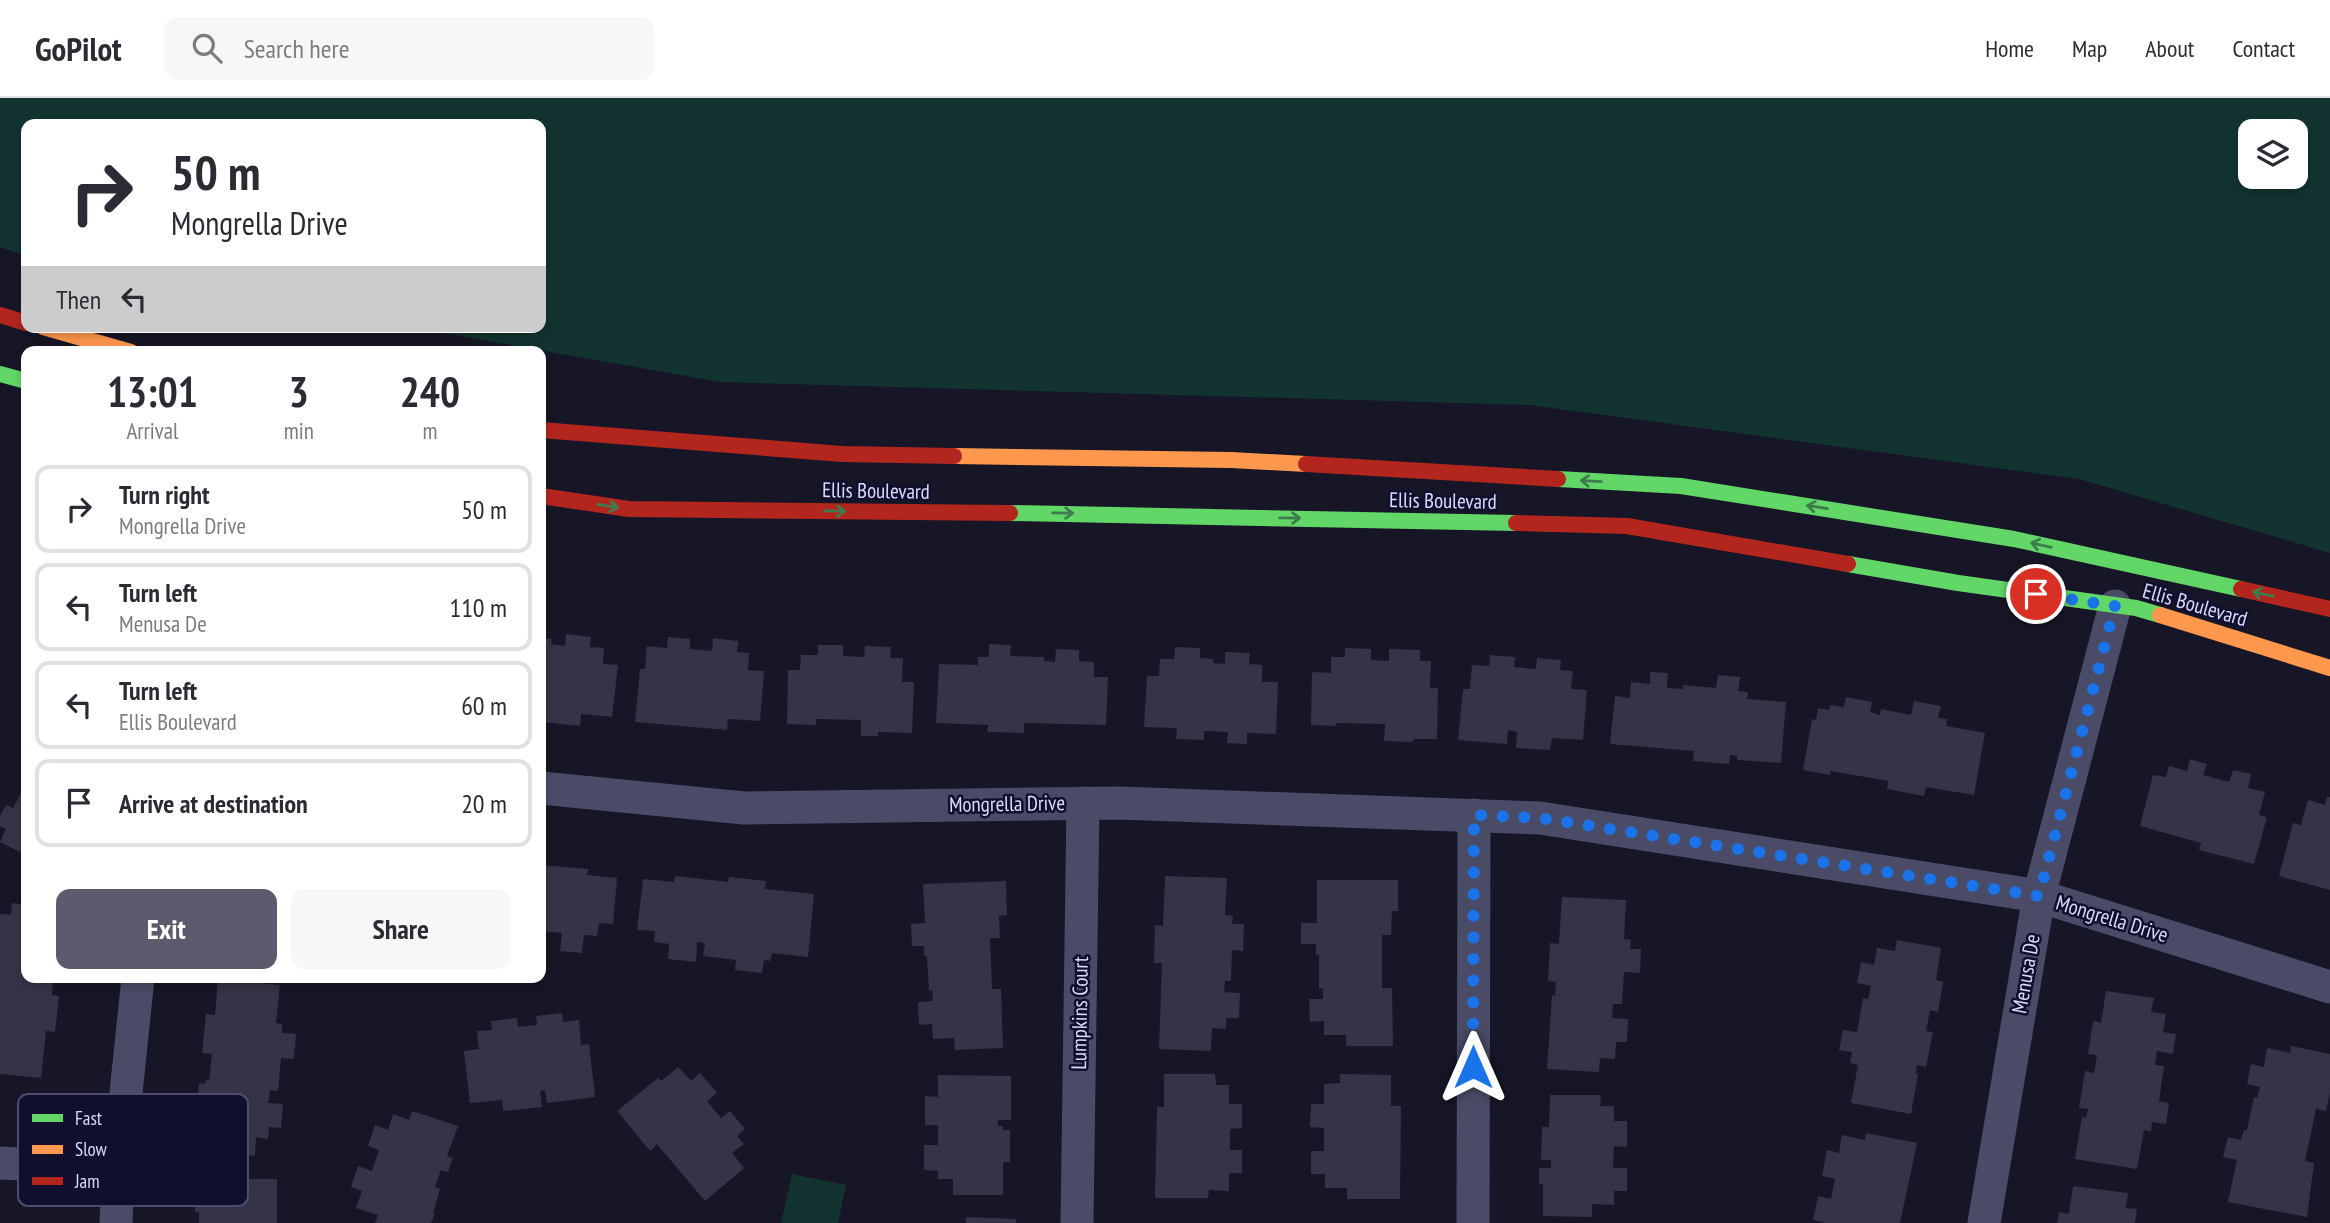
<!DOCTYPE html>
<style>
body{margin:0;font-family:"PT Sans Narrow",sans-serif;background:#f7f7f7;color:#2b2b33;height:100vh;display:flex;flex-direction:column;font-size:26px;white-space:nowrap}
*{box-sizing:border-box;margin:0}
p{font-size:23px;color:#7c7c81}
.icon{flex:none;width:38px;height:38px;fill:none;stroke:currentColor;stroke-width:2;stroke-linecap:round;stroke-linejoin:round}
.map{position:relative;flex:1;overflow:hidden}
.details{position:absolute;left:21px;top:248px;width:525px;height:637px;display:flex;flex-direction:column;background:#fff;border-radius:14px;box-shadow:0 4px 10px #0003}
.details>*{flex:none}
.top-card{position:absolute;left:21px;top:21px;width:525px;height:214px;border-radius:14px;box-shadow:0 4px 10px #0003;background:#fff;color:#2b2b33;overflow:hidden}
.fabs{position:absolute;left:2238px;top:21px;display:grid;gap:14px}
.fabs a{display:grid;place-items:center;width:70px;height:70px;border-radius:14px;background:#fff;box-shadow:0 4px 10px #0003;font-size:35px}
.pin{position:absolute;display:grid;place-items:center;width:60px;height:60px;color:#fff;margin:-30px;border:4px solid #fff;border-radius:50%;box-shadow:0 2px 7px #0007}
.me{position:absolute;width:77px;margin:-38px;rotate:0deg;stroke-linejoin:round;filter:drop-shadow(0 0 5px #0008)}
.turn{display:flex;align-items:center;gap:24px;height:147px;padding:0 35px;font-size:32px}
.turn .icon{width:91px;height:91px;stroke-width:2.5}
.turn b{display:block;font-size:49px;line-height:60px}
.then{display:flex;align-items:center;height:66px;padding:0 35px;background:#0003;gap:14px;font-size:26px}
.eta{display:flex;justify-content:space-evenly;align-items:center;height:119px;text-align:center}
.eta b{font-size:42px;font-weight:600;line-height:49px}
.cta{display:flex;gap:14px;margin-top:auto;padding:14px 35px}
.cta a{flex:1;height:80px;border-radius:14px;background:#5b5b6d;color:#fff;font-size:28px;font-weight:600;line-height:80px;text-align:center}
.cta a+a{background:#f7f7f7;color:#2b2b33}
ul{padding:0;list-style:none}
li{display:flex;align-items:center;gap:21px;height:88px;margin:0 14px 10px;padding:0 21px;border:4px solid #e1e1e2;border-radius:14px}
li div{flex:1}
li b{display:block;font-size:26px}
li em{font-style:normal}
header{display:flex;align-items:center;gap:42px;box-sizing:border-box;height:98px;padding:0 35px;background:#fff;border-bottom:2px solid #e1e1e2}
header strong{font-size:33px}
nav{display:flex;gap:38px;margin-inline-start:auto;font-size:24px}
.search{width:490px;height:63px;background:#f7f7f7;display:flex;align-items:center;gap:18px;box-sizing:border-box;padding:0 24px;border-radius:14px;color:#7c7c81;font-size:26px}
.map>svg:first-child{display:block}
</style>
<header>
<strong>GoPilot</strong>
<div class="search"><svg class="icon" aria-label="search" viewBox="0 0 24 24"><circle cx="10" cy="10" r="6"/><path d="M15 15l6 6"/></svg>Search here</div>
<nav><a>Home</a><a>Map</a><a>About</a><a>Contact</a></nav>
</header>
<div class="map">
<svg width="2330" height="1125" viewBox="0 0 2330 1125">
<rect width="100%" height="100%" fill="#161626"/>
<g fill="#123330" fill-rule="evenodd">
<path d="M0 0H2330V455L2079 381 1530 307 720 284 410 229H541V26H26V158L0 149ZM2250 33H2296V79H2250Z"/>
<path d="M792 1076 846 1087 838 1125H781Z"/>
</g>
<g fill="#353447">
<path d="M566 536 591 539 590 549 604 550 603 566 618 567 612 619 581 616 580 628 542 624 544 611 541 610V540L552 541 551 546 565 548Z"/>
<path d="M668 539 690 541V551L712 553 713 540 738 543 737 554 749 555 748 572 764 573 760 623 728 621 727 632 635 624 640 571H645L647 548 667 550Z"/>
<path d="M989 546 1011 547 1010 558 1044 559V563L1055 564 1056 551 1079 552V563L1094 564V579H1108L1106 627 1024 625V635L987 634 988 627 936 625 939 566 978 567V559H989Z"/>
<path d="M818 547H843V558L864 559 865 548 891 549 890 560H903L902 584H914L912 635 878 634V638H861V622L816 621V627L787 626 788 572H800L801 557H818Z"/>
<path d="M1175 549 1200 550V560L1213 561V565L1225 566V554L1250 555 1249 566 1262 567V584H1278L1276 636 1247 635V646L1227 645 1228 634 1204 633V642L1176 641 1177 630 1144 629 1147 578H1159L1160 561H1174Z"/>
<path d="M1345 550 1371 551V562L1389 563V551L1420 552V563H1431L1430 590H1438L1437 641H1413V644L1384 643 1385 626 1336 625 1337 628 1311 627 1312 574 1331 575V559H1345Z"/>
<path d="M1490 557 1515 559 1514 569 1536 571 1537 560 1561 562 1560 572 1573 573 1571 591 1587 592 1583 642 1552 640 1550 652 1516 650 1517 634 1508 632 1507 646 1458 642 1463 591H1470L1472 567 1489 568Z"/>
<path d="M1650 574 1668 575 1667 590 1683 591V587L1716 590 1718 577 1740 579 1738 593 1748 594 1747 601 1786 604 1781 665 1737 662V658L1730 657 1729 666 1693 663 1694 653 1610 646 1615 598 1630 600 1631 584 1650 586Z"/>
<path d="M1846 599 1872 604 1870 614 1880 617 1881 611 1911 617 1914 603 1941 608 1938 620 1947 621 1946 628 1985 635 1974 697 1926 689 1924 698 1887 691 1888 683 1831 673 1830 677 1803 672 1812 621 1816 622 1818 610 1829 612 1830 607 1844 609Z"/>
<path d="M26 640V656L20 652Z"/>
<path d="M2190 661 2207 666 2203 677 2229 684 2233 672 2251 676 2248 690 2265 694 2259 717 2267 719 2254 766 2199 752 2201 745 2140 728 2153 677 2166 679 2169 668 2187 673Z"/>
<path d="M26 685V757L0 744 6 731 0 728V718L6 707 13 710Z"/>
<path d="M2327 699H2330V792L2279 778 2293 725 2301 727 2308 702 2325 707Z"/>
<path d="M541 767 588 771 587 777 617 780 613 826 599 825 597 838 584 837 582 855 560 853 562 835 541 833Z"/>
<path d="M675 778 728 784 729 779 766 783 765 791 814 796 808 859 772 855 770 863 764 862 762 875 735 872 736 862 703 858 705 845 697 844 696 864 668 861 669 846 654 844 655 833 637 832 643 781 674 784Z"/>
<path d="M1165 778 1227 780 1225 817 1233 818 1232 826H1244L1243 853 1232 852 1231 883H1225L1224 894 1240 895 1239 920H1226V931L1212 930 1211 953 1159 951 1162 865H1154L1155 827 1163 828Z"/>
<path d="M1317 782H1398V813H1392L1391 837H1382V890H1392L1393 948H1346V937H1324V923L1310 924 1309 901H1323V890L1319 891V857H1316V846H1301V825H1317Z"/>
<path d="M1006 783 1007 817 999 818 1000 840H990L992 891H1001L1003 950 955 952 954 940 933 941 932 926 919 927 918 904 933 903 932 892 929 893 927 859 924 858V848H912L911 826 925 825 923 786Z"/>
<path d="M1562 799 1626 802 1624 841 1631 842 1630 851H1641L1640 875 1624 874 1622 906H1613L1612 920 1628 921 1627 944H1616L1615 961 1600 960 1599 974 1547 971 1552 897 1555 898 1556 884 1548 883 1550 845 1559 846Z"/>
<path d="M12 805 26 807V880H53L52 897 59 898 55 934 46 933 41 980 0 976V816L11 817Z"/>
<path d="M1897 842 1941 850 1936 882 1943 884 1938 914 1930 912 1926 933 1933 934 1926 969 1917 967 1916 976H1918L1911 1016 1851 1005 1858 967 1850 965 1852 954 1839 952 1843 932 1857 934 1863 900 1868 901 1871 888 1857 885 1861 864 1874 867 1877 850 1895 853Z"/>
<path d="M218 881 280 887 276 925 282 926V935L296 936 294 961 281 960 278 993 270 992 268 1005 283 1006 281 1030 269 1029 268 1041 256 1039 255 1058 199 1053 204 1007 197 1006 199 985 205 986 206 982H209L212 956 202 955 206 916 215 917Z"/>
<path d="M2106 893 2154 900 2151 914 2166 916 2163 934 2176 936 2173 956 2157 953 2155 967 2164 968 2159 1003 2169 1005 2166 1026 2152 1024 2151 1033 2144 1032 2137 1071 2075 1061 2082 1019 2086 1020 2088 1011 2079 1010 2085 973 2094 975 2097 957 2088 956 2093 923 2101 925Z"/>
<path d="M562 915 563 924 579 922 581 947 589 946 595 999 547 1005 545 992 540 993 542 1009 503 1013 502 1002 470 1005 464 953 479 951 477 933 492 932 491 923 517 920 518 929 537 927 536 918Z"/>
<path d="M2291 948 2330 956V994L2326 1013 2316 1011 2305 1063 2314 1065 2307 1119 2228 1104 2237 1062 2223 1059 2228 1039 2241 1042 2244 1032H2247L2254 999 2257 1000 2260 989 2247 986 2251 966 2264 969 2267 950 2290 955Z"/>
<path d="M678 969 691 983 700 975 717 995 707 1003 721 1020 730 1013 745 1031 737 1038 744 1046 732 1055 744 1070 705 1103 657 1046 650 1053 617 1013 658 980 661 983Z"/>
<path d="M1164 976H1215L1216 987H1229V1006H1242V1030L1230 1031V1052H1242V1075H1229V1093L1209 1092 1208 1100H1155L1157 1009H1164Z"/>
<path d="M1340 976 1391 977V1008H1401L1400 1101H1347V1090H1325V1076H1311V1053H1324V1030L1310 1029 1311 1006H1324V986L1340 985Z"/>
<path d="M938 977 1011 978V1022H998V1028H1003V1032H1010V1064H1003V1097H953V1081H938V1073L924 1072V1047H938V1027H925V998L938 999Z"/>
<path d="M1550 997H1601L1600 1008H1614V1023H1627V1049L1614 1048 1613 1070H1627V1093H1614V1107L1592 1106V1119L1543 1118V1086H1539V1070H1551V1062H1541L1542 1029H1549Z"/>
<path d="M412 1013 458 1028 447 1058 453 1060 448 1074 441 1072 435 1089 440 1091 433 1115H435L431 1125H375L378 1117 356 1110 362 1093 351 1089 358 1068 372 1073 379 1052 368 1048 375 1027 388 1032 393 1016 409 1022Z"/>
<path d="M1866 1035 1917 1045 1900 1125H1826L1813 1122 1818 1098 1831 1101 1835 1081 1822 1078 1827 1052 1839 1055 1842 1037 1865 1042Z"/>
<path d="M195 1081H277V1125H199V1114H195Z"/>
<path d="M2073 1088 2128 1095 2126 1110 2137 1111 2135 1125H2057L2059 1114 2069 1116Z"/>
<path d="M966 1119 1016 1121V1125H966Z"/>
</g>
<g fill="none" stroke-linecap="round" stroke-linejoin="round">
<g stroke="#4a4c67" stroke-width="33">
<path d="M541 690 744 710 1119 705 1540 720 2039 798 2330 889"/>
<path d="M0 1065 118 1071"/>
<path d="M116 1125 118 1071 138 880"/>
<path d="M1077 1125 1083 705"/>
<path d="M1473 1125 1474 717"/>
<path d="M1984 1125 2039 798 2115 508"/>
</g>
<g stroke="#63d668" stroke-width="16">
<path d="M0 276 26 283"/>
<path d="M1558 381 1681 388 2014 441 2241 491"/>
<path d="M1010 415 1516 425"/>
<path d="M1848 466 1958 485 2136 510 2160 517"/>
</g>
<g stroke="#ff974d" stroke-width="16">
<path d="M43 229 131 254"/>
<path d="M954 358 1231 362 1306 366"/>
<path d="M2160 517 2330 570"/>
</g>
<g stroke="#b3261e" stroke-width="16">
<path d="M0 217 26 225"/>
<path d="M541 332 842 356 954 358"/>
<path d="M1306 366 1558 381"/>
<path d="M541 398 629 411 1010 415"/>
<path d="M1516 425 1627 428 1848 466"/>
<path d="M2241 491 2330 511"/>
</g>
</g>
<defs><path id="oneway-shaft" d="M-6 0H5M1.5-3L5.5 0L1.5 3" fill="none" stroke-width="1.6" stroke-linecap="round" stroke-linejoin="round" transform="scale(1.75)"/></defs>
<g stroke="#3e7c4d">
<use href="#oneway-shaft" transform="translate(1591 383) rotate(-177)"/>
<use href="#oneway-shaft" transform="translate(608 408) rotate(9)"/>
<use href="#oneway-shaft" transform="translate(1817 409) rotate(-171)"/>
<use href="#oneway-shaft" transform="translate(835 413) rotate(1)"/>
<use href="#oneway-shaft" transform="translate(1063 415) rotate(1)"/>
<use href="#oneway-shaft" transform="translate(1290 420) rotate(1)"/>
<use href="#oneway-shaft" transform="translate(2041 447) rotate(-167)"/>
<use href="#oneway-shaft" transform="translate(2263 496) rotate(-167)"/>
</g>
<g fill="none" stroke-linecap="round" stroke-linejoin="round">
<path stroke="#1a73e8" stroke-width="12" stroke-dasharray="0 21.6" d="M1473 969 1474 717 1540 720 2039 798 2115 508 2036 496"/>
</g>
<g text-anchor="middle" stroke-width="5" stroke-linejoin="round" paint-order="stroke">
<g font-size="21" fill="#dbdbff" stroke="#100f2d">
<text transform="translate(876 393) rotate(1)" y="7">Ellis Boulevard</text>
<text transform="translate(1443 403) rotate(1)" y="7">Ellis Boulevard</text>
<text transform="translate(2195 507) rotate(16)" y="7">Ellis Boulevard</text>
<text transform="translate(1007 706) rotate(-1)" y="7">Mongrella Drive</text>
<text transform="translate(2112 821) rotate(17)" y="7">Mongrella Drive</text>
<text transform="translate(2026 876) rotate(-80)" y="7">Menusa De</text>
<text transform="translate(1080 915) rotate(-89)" y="7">Lumpkins Court</text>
</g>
</g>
<rect x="18" y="996" width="230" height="112" rx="10" fill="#100f2d" stroke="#4d4c6c" stroke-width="2"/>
<rect x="32" y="1016" width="31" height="8" fill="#63d668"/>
<rect x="32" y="1047" width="31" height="9" fill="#ff974d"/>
<rect x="32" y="1079" width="31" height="8" fill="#b3261e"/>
<g font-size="19" fill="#dbdbff">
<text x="75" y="1027">Fast</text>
<text x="75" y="1058">Slow</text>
<text x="75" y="1090">Jam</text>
</g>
</svg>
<div class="fabs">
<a><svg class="icon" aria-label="layers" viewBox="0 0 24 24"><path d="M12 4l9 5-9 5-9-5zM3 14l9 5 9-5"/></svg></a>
</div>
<div class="pin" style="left:2036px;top:496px;background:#d93025"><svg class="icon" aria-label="arrive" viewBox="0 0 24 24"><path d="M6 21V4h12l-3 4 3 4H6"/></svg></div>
<svg class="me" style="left:1473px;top:969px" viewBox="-20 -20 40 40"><path d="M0-17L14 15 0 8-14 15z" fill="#1a73e8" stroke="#fff" stroke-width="4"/></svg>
<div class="top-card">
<div class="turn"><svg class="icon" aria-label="right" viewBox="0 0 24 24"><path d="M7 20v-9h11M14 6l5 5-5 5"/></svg><div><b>50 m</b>Mongrella Drive</div></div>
<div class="then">Then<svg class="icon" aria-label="left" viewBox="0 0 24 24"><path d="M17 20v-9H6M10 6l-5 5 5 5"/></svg></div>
</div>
<section class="details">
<div class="eta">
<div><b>13:01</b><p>Arrival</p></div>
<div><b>3</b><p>min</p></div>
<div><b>240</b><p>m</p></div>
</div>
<ul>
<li><svg class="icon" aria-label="right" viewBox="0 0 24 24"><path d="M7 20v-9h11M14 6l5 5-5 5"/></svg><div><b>Turn right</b><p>Mongrella Drive</p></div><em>50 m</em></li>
<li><svg class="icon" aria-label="left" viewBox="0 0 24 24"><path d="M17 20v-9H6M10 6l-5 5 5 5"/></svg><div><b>Turn left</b><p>Menusa De</p></div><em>110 m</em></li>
<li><svg class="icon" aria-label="left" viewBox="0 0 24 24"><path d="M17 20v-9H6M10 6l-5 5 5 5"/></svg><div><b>Turn left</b><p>Ellis Boulevard</p></div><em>60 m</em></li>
<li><svg class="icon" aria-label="arrive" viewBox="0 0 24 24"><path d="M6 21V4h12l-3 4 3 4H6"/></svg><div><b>Arrive at destination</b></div><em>20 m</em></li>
</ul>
<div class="cta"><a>Exit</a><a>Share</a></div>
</section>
</div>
